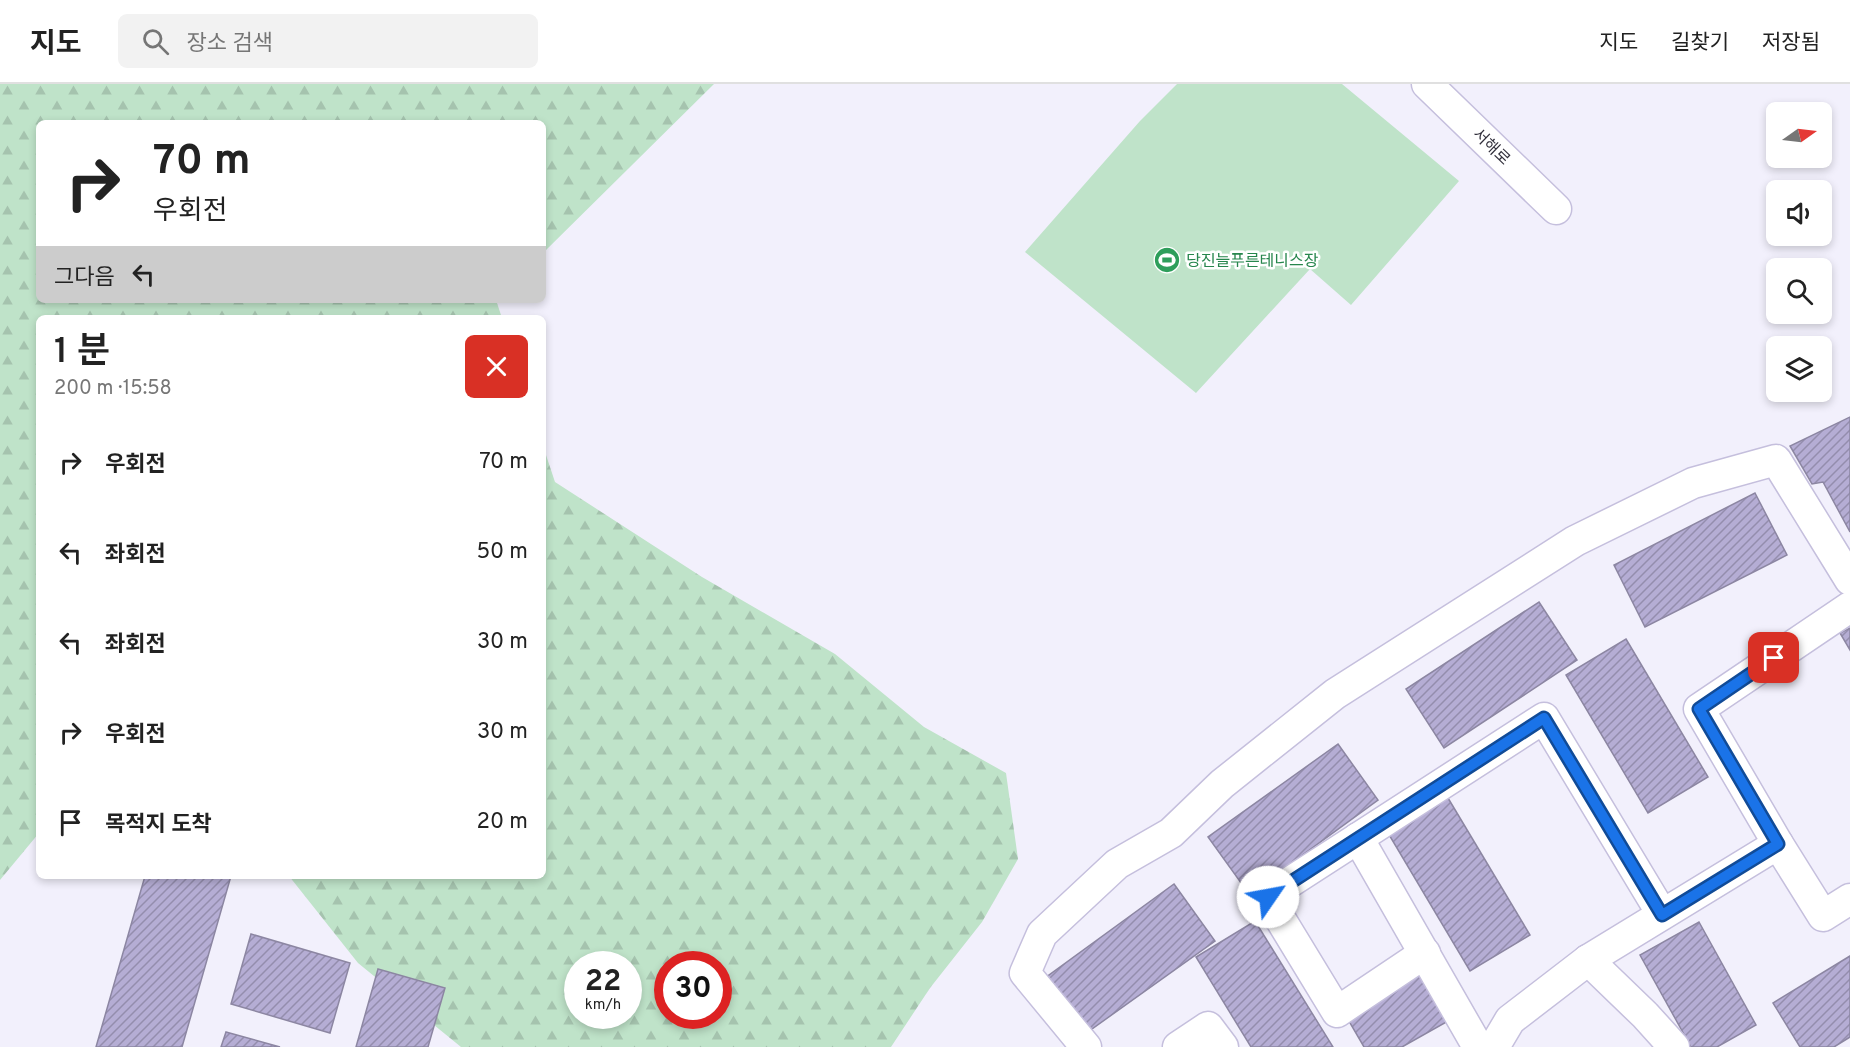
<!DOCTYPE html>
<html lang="ko">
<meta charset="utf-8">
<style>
body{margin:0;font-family:Overpass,"Noto Sans KR",sans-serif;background:#f2f2f2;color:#222;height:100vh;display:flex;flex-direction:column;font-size:22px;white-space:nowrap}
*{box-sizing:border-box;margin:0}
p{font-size:20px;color:#767676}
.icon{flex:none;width:33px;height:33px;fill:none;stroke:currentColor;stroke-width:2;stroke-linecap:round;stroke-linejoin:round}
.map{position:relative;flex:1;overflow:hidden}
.panel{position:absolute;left:36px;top:231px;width:510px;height:564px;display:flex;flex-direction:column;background:#fff;border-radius:9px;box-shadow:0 3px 9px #0003}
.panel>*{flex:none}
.banner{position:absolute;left:36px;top:36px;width:510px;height:183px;border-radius:9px;box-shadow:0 3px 9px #0003;background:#fff;color:#222;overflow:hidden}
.needle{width:39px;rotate:76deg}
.tools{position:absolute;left:1766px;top:18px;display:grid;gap:12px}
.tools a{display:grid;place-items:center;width:66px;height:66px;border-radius:9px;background:#fff;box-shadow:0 3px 9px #0003;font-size:30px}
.speed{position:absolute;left:564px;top:867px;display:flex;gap:12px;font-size:30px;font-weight:700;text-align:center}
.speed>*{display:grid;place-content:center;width:78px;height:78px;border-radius:50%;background:#fff;box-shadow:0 3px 9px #0003;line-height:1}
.speed small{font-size:15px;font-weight:400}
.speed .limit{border:9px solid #d22;background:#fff;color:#111}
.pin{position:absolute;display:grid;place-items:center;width:51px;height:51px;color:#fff;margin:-26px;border-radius:12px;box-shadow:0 3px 9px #0006}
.me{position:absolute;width:66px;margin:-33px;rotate:57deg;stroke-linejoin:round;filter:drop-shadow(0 0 4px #0008)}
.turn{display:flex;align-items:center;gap:21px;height:126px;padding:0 18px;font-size:27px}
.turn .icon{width:78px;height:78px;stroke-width:2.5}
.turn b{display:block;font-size:42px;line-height:51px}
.then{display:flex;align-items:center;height:57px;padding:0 18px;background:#0003;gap:12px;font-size:22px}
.round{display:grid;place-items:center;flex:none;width:63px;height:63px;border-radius:9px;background:#f2f2f2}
.summary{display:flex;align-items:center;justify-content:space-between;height:102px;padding:0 18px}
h1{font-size:36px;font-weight:600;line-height:45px}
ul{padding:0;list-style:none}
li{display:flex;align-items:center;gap:18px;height:90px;padding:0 18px}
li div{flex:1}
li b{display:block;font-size:22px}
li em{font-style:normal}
header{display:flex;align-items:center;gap:36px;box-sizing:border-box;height:84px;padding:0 30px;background:#fff;border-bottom:2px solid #e0e0e0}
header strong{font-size:28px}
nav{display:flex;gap:33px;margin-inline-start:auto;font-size:21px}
.search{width:420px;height:54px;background:#f2f2f2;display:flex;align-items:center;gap:15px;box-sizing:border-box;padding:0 21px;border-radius:9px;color:#767676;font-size:22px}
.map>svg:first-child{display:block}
</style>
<header>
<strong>지도</strong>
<div class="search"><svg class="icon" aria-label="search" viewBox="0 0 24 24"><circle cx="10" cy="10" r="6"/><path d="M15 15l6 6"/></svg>장소 검색</div>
<nav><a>지도</a><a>길찾기</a><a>저장됨</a></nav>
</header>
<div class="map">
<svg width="1850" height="963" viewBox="0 0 1850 963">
<defs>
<pattern id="forest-firs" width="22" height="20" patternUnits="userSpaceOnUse" patternTransform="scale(1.5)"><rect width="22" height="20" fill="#bfe3c9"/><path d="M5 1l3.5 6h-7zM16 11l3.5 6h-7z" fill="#a5c3ae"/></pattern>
<pattern id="building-hatch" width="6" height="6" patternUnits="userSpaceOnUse" patternTransform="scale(1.5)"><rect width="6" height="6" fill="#b5add4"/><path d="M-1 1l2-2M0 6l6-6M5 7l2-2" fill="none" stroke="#948dad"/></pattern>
</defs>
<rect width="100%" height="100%" fill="#f2f0fc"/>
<g fill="url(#forest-firs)" fill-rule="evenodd">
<path d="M0 0H714L543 169V39H39V216H496L502 234H39V749L0 796Z"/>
<path d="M543 362 555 398 702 493 835 570 924 643 1006 689 1018 775 982 838 930 904 891 963H461L358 879 289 792H543ZM578 880H628V932H578ZM668 880H718V932H668Z"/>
</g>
<path fill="#bfe3c9" d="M1177 0H1342L1459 97 1351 221 1310 185 1196 309 1025 168 1140 37Z"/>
<g fill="url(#building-hatch)" stroke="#8c86a2" stroke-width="1.5">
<path d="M1850 333V448L1823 398 1812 400 1790 362Z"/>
<path d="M1755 409 1787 471 1645 543 1614 481Z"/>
<path d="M1539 518 1577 576 1444 664 1406 605Z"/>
<path d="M1850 544V566L1840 549Z"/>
<path d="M1626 555 1708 693 1648 729 1566 591Z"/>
<path d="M1338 660 1378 716 1249 810 1208 753Z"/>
<path d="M1448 714 1530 851 1470 887 1388 749Z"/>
<path d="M145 792H231L182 963H96Z"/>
<path d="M1174 800 1215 857 1085 950 1045 894Z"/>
<path d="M1255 837 1333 963H1251L1196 873Z"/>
<path d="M1699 838 1756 941 1717 963H1691L1640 871Z"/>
<path d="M251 850 350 879 330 949 231 920Z"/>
<path d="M1850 872V953L1834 963H1800L1773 919Z"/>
<path d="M378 885 445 904 428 963H356Z"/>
<path d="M1423 888 1450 936 1402 963H1364L1346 932Z"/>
<path d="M226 948 280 963H221Z"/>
</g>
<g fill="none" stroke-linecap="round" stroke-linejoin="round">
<g stroke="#c5bfdd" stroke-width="33">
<g id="minor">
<path d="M1427 0 1556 125"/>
<path d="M1358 754 1478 963"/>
<path d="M1778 760 1823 832 1850 815"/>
<path d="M1425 869 1337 928 1267 813 1544 634 1662 830"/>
<path d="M1588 876 1645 931 1674 963"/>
<path d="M1086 963 1025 889 1042 850 1117 780 1171 749 1222 700 1335 610 1575 457 1693 399 1776 376 1850 496"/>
<path d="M1178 963 1208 943 1223 963"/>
<path d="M1494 963 1510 936 1588 876 1778 760 1699 625 1850 523"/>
</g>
</g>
<use href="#minor" stroke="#fff" stroke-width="30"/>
</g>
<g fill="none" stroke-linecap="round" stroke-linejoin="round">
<g stroke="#114b97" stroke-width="15">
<path id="route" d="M1268 813 1544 634 1662 831 1778 760 1699 625 1774 574"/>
</g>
<use href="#route" stroke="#1a73e8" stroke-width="10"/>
</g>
<defs>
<g id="stadium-disc" transform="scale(1.35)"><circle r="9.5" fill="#2e9e5b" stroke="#fff"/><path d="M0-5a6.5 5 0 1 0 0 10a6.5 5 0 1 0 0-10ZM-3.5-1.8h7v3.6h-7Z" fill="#fff"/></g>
</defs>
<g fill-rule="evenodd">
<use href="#stadium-disc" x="1167" y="176"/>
</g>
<g text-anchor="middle" stroke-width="5" stroke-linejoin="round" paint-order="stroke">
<g font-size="16" fill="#312f3b" stroke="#fff">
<text transform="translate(1492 62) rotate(44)" y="6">서해로</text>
</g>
<g font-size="16" fill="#27864d" stroke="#fff" text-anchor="start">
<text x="1186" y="182">당진늘푸른테니스장</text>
</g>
</g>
</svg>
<div class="tools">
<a><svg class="needle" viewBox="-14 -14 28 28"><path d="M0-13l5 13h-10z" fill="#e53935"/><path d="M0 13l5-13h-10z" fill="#767676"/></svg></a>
<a><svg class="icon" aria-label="sound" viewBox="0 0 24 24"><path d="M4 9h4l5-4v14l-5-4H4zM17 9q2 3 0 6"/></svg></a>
<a><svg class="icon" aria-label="search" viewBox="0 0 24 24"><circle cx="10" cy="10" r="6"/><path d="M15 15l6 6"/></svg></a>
<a><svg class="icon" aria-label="layers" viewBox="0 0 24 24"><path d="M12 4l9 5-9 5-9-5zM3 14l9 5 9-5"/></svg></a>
</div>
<div class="speed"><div>22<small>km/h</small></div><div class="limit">30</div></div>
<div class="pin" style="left:1774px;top:574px;background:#d93025"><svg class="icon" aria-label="arrive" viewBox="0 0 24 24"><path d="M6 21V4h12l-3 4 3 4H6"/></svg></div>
<svg class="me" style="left:1268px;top:813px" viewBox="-20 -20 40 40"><circle r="19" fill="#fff"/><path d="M0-13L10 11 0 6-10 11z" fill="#1a73e8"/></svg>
<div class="banner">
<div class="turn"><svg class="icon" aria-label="right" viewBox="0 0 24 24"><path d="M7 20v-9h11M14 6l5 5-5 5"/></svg><div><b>70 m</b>우회전</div></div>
<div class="then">그다음<svg class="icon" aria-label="left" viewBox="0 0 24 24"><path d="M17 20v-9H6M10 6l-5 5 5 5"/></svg></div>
</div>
<section class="panel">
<div class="summary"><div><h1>1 분</h1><p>200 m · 15:58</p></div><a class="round" style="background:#d93025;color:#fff"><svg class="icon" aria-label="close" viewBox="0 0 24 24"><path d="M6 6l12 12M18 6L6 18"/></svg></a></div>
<ul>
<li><svg class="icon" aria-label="right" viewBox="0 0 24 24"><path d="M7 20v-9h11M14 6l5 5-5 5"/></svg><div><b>우회전</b></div><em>70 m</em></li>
<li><svg class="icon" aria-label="left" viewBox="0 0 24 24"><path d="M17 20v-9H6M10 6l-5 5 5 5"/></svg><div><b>좌회전</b></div><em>50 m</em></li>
<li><svg class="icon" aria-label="left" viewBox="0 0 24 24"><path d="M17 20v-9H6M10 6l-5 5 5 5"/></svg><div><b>좌회전</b></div><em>30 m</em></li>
<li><svg class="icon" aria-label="right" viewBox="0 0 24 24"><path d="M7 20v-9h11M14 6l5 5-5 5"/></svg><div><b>우회전</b></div><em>30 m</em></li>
<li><svg class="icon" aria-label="arrive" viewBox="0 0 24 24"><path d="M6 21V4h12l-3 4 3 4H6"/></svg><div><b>목적지 도착</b></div><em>20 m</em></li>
</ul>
</section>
</div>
